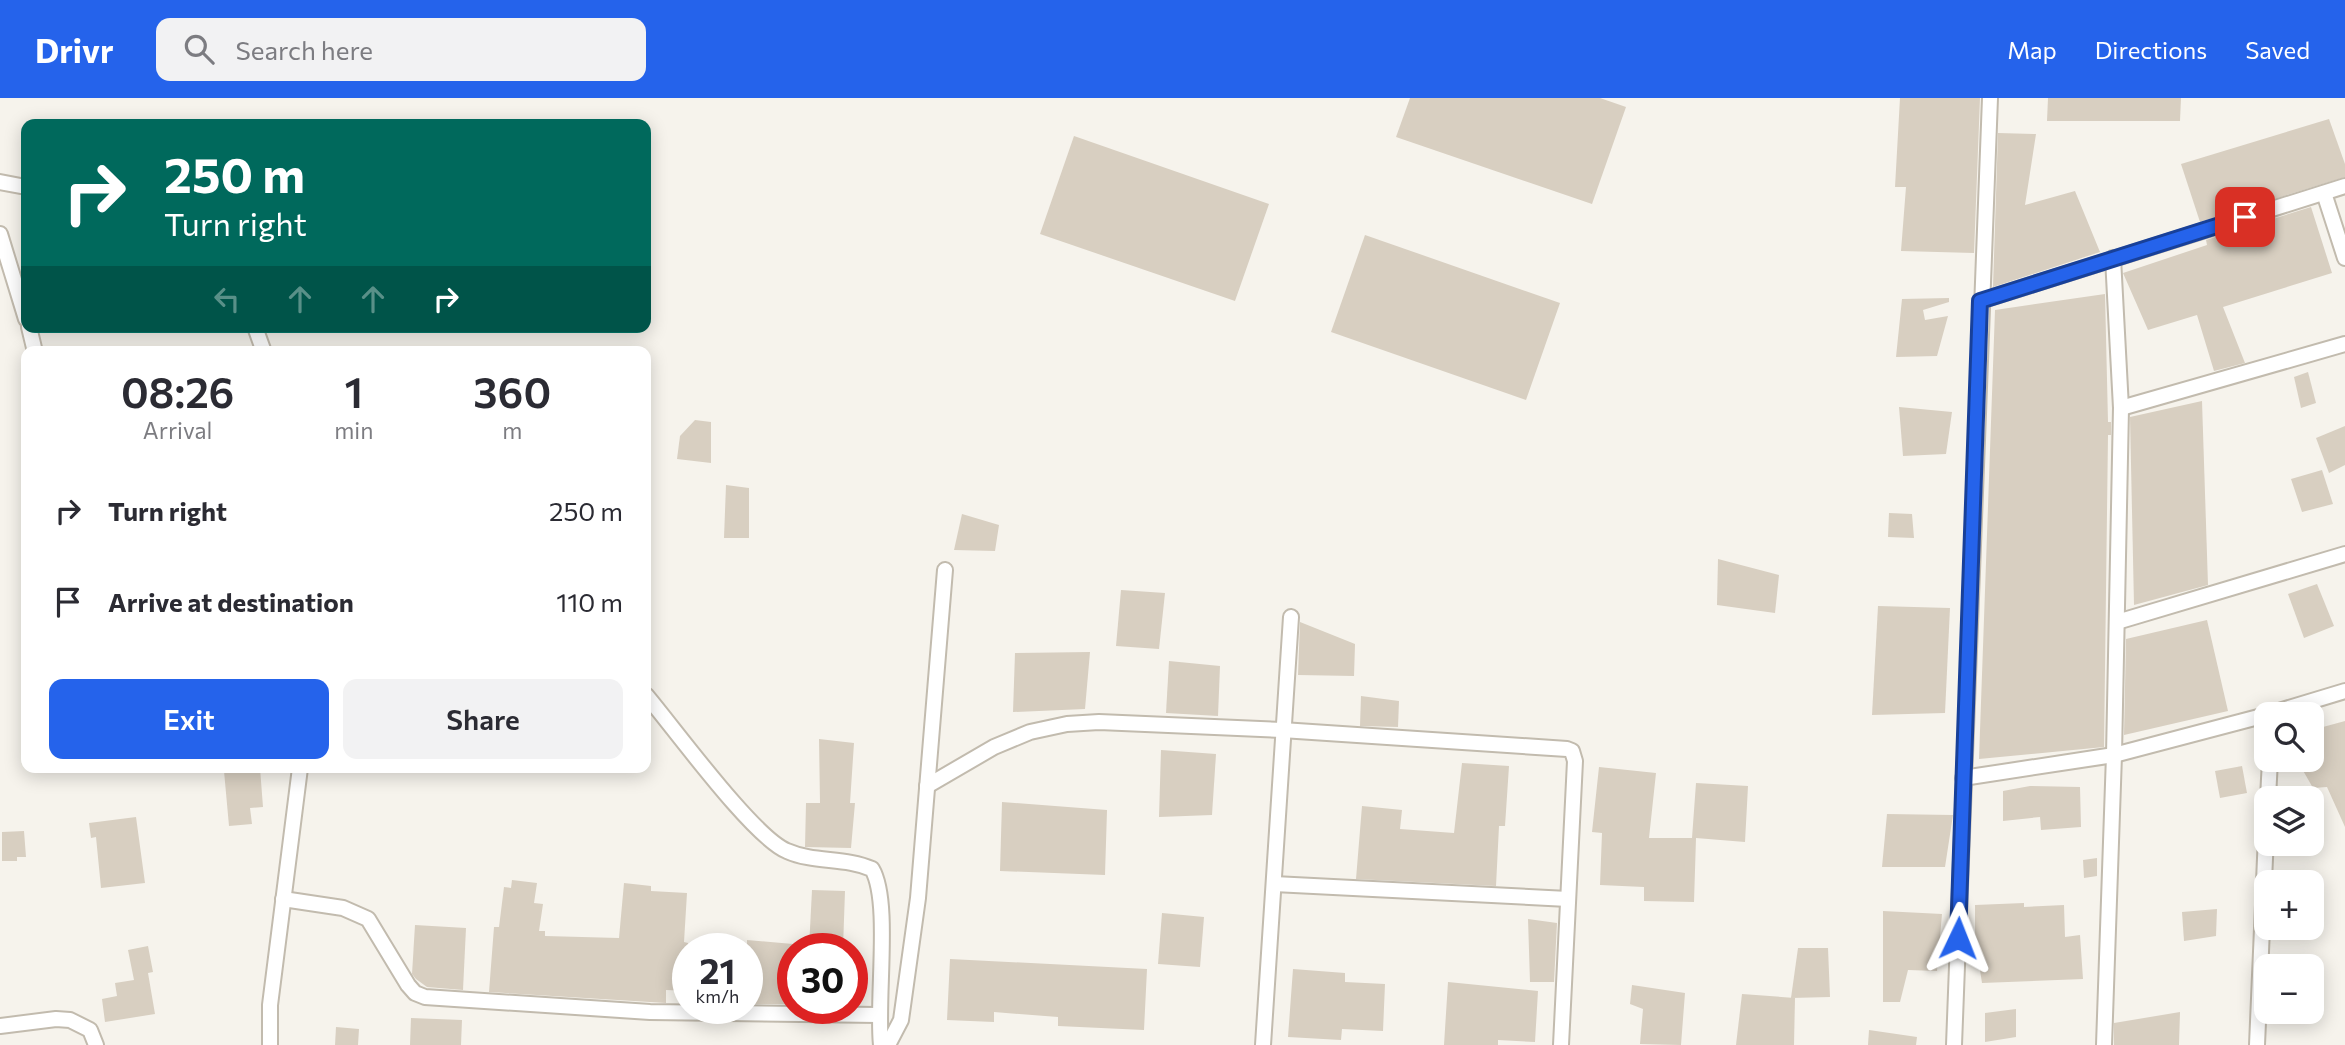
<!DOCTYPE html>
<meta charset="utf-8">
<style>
body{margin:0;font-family:Commissioner,sans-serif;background:#f2f2f3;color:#2b2b33;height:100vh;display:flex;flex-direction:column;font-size:26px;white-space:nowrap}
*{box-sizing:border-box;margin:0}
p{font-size:23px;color:#7c7c81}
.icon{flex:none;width:38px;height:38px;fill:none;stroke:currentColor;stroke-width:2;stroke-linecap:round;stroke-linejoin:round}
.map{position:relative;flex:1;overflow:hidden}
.side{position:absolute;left:21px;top:248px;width:630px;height:427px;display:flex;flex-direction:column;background:#fff;border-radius:14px;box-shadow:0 4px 18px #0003}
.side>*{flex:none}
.top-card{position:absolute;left:21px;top:21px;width:630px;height:214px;border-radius:14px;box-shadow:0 4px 18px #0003;background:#00695c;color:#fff;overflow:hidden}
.tools{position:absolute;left:2254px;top:604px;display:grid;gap:14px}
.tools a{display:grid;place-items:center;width:70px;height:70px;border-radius:14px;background:#fff;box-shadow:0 4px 18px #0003;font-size:35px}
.speed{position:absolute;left:672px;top:835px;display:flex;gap:14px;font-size:35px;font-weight:700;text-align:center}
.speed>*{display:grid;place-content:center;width:91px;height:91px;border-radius:50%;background:#fff;box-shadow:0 4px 18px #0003;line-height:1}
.speed small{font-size:18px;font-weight:400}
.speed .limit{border:10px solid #d22;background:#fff;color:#111}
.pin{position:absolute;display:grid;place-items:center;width:60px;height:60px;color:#fff;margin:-30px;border-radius:14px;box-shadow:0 4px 10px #0006}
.me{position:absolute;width:77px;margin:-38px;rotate:2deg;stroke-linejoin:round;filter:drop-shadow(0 0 5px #0008)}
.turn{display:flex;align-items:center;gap:24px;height:147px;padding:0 28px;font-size:32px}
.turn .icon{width:91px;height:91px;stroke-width:2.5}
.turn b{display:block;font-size:49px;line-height:60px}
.lanes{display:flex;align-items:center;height:66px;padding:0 28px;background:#0003;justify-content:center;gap:35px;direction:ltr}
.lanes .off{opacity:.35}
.eta{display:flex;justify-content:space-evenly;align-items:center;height:119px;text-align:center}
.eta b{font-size:42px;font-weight:600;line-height:49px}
.primary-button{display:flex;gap:14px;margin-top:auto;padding:14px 28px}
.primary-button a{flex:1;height:80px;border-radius:14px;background:#2563eb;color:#fff;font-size:28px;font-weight:600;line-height:80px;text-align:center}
.primary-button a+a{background:#f2f2f3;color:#2b2b33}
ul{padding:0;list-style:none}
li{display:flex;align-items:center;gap:21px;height:91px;padding:0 28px}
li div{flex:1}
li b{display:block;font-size:26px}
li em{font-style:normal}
header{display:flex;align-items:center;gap:42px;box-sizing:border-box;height:98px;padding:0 35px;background:#2563eb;color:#fff}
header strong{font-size:33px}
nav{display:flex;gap:38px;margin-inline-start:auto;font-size:24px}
.search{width:490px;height:63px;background:#f2f2f3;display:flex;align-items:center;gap:18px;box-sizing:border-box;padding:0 24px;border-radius:14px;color:#7c7c81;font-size:26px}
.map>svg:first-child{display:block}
</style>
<header>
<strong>Drivr</strong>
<div class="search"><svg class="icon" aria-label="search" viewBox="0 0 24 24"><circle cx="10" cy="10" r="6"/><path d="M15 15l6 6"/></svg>Search here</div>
<nav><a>Map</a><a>Directions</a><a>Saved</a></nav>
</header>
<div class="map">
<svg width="2345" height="947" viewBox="0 0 2345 947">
<rect width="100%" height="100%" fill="#f6f3ec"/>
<g fill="#d8cfc1">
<path d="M1410 0H1600L1626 9 1592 106 1396 39Z"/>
<path d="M1900 0H1980L1974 155 1901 153 1906 89H1895Z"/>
<path d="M2048 0H2181L2180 23H2047Z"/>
<path d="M2329 21 2345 66V79L2200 124 2181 66Z"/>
<path d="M1998 35 2036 36 2025 107 2075 93 2100 154 1993 189Z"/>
<path d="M1074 38 1269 106 1235 203 1040 136Z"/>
<path d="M2311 109 2332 175 2223 209 2245 265 2214 273 2197 217 2148 232 2123 175 2207 147 2206 142Z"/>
<path d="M1365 137 1560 205 1526 302 1331 234Z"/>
<path d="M2105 196 2108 324H2111V337H2108L2104 649 1979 661 1995 212Z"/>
<path d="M1949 200V204L1923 212 1925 222 1948 218 1937 258 1896 259 1902 201Z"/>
<path d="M2308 274 2316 305 2301 310 2294 279Z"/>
<path d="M2202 303 2208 487 2134 507 2130 319Z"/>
<path d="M1899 309 1952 314 1946 356 1903 358Z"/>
<path d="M695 322 711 324V365L677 361 680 338Z"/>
<path d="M2345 328V367L2329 375 2316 340Z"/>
<path d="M2322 372 2333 406 2302 414 2291 381Z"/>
<path d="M726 387 749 390V440H724Z"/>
<path d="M1889 415 1912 416 1914 440 1888 439Z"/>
<path d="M962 416 999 427 995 453 954 452Z"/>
<path d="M1718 461 1779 477 1775 515 1717 507Z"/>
<path d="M2317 486 2334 528 2304 540 2288 496Z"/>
<path d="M1121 492 1165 495 1159 551 1116 548Z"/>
<path d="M1878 508 1950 510 1945 615 1872 617Z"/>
<path d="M2207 522 2228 613 2124 637 2126 541Z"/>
<path d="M1300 524 1355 546 1354 578 1298 577Z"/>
<path d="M1090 554 1085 611 1013 614 1015 555Z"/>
<path d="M1169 563 1220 568 1218 618 1166 615Z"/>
<path d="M1361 598 1399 603 1398 629 1360 628Z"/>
<path d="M2345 623V729L2327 689 2313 690 2297 662H2312V632Z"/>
<path d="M819 641 854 645 850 705H855L851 750 805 749 806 705H820Z"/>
<path d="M1161 652 1216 656 1212 717 1159 719Z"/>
<path d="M1462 665 1509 668 1505 728H1499L1496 788 1356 781 1362 708 1402 712 1400 731 1454 735Z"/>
<path d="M2242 668 2247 695 2220 700 2215 673Z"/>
<path d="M1599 669 1656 675 1649 740H1692L1696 685 1748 688 1745 744 1696 740 1694 804 1644 803V789L1600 787 1602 735 1592 734Z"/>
<path d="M260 670 263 709 250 710 252 726 229 728 224 673Z"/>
<path d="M2030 688 2080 689 2081 729 2041 732 2040 719 2003 723V693Z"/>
<path d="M1002 704 1107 712 1105 777 1000 773Z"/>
<path d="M1887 716 1953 717 1945 769H1882Z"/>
<path d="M136 719 145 785 101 790 96 739 91 740 89 725Z"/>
<path d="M24 733 26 759H17V763H2V734Z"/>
<path d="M2097 760V778L2084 780 2083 762Z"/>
<path d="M512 782 537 785 534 805 543 806 539 833H545V838L619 840 624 785 651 788V793L687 795 684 844 688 845V893L666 892V905L489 894 494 829H499L504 789 511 790Z"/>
<path d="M812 792 845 793 843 850H809Z"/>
<path d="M2024 805V809L2064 807 2065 839 2080 837 2083 881 1982 885 1975 840V807Z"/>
<path d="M2217 811 2216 838 2184 843 2182 814Z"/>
<path d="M1883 813 1942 816 1937 873 1908 872 1900 904H1883Z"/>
<path d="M1162 815 1204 819 1200 869 1158 866Z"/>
<path d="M1528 821 1557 825 1554 884H1530Z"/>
<path d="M415 827 466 830 463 892 427 889 416 881 412 876Z"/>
<path d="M747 842 793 846V906H747Z"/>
<path d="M148 848 153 874 148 875 155 916 105 924 102 901 117 898 115 885 134 882 128 852Z"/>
<path d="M1798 850H1828L1830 899 1791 900Z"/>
<path d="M950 861 1147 871 1144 932 1058 928V919L994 914V924L947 922Z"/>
<path d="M1293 871 1345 875V884L1385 886 1383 933 1342 931 1341 942 1288 939Z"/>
<path d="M1448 884 1538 893 1535 944 1498 942V947H1444Z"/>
<path d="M1632 887 1685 895 1681 947 1640 946 1643 911 1630 906Z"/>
<path d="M1742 896 1795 900 1794 947H1736Z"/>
<path d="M2016 911V939L1985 944V915Z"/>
<path d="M2180 914 2179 947H2114V925Z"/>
<path d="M411 920 462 922 461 947H410Z"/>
<path d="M336 929 359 931 358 947H335Z"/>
<path d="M1869 932 1917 939 1916 947H1868Z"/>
</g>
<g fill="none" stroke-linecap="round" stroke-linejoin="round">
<g stroke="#c2bbae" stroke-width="18">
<g id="street">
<path d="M0 84 26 89"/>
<path d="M2324 95 2345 160"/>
<path d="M0 136 26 221"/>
<path d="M1980 203 2345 88"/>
<path d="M29 229 35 254"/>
<path d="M255 229 264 254"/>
<path d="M2121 310 2345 246"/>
<path d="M2117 524 2345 456"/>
<path d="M646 597C674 630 753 739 787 753 814 765 845 759 872 771 891 803 876 902 881 947"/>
<path d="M2269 616 2345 593"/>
<path d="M1963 680 2114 657 2266 617"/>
<path d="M927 688 994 649 1030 634 1067 626 1099 624 1282 632 1567 651 1572 653 1575 663 1561 947"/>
<path d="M2268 700 2270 662"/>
<path d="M1274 786 1568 801"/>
<path d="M283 801 343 810 368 821 408 887 415 895 425 899 650 914 878 917"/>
<path d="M0 928 56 921 70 922 90 932 96 947"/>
<path d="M270 947V907L300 670"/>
<path d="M888 947 901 922 918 800 945 472"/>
<path d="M1263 947 1291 519"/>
<path d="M1954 947 1990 0"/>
<path d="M2104 947 2114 657 2121 310 2113 160"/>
<path d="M2257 947 2266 737"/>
</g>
</g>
<use href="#street" stroke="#fff" stroke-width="14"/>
</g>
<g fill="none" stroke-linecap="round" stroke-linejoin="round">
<g stroke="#184099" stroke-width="18">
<path id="route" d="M1958 840 1980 203 2245 119"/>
</g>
<use href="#route" stroke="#2563eb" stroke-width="12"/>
</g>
</svg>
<div class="tools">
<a><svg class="icon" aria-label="search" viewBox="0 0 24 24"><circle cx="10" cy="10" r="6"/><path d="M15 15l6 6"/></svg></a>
<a><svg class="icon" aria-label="layers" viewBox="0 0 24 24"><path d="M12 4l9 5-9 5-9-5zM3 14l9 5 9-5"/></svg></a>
<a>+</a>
<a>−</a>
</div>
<div class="speed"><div>21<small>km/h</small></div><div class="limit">30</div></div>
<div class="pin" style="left:2245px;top:119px;background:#d93025"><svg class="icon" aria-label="arrive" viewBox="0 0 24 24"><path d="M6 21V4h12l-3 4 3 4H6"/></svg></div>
<svg class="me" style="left:1958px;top:840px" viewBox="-20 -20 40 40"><path d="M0-17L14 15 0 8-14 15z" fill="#2563eb" stroke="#fff" stroke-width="4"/></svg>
<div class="top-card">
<div class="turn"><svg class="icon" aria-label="right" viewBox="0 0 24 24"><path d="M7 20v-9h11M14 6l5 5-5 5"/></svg><div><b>250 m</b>Turn right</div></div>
<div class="lanes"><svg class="icon off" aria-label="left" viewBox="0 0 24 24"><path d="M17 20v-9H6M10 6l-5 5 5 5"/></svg><svg class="icon off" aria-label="ahead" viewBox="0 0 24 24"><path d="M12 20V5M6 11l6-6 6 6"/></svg><svg class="icon off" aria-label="ahead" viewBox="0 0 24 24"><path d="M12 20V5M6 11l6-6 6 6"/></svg><svg class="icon" aria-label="right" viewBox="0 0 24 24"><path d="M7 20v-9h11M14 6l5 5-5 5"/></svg></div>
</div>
<section class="side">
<div class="eta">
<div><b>08:26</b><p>Arrival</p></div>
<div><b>1</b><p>min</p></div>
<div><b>360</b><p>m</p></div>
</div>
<ul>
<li><svg class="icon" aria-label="right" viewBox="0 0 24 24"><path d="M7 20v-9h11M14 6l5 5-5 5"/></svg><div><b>Turn right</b></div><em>250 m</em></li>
<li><svg class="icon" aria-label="arrive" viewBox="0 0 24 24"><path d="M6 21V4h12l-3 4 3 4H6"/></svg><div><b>Arrive at destination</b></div><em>110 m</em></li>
</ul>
<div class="primary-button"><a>Exit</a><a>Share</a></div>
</section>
</div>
